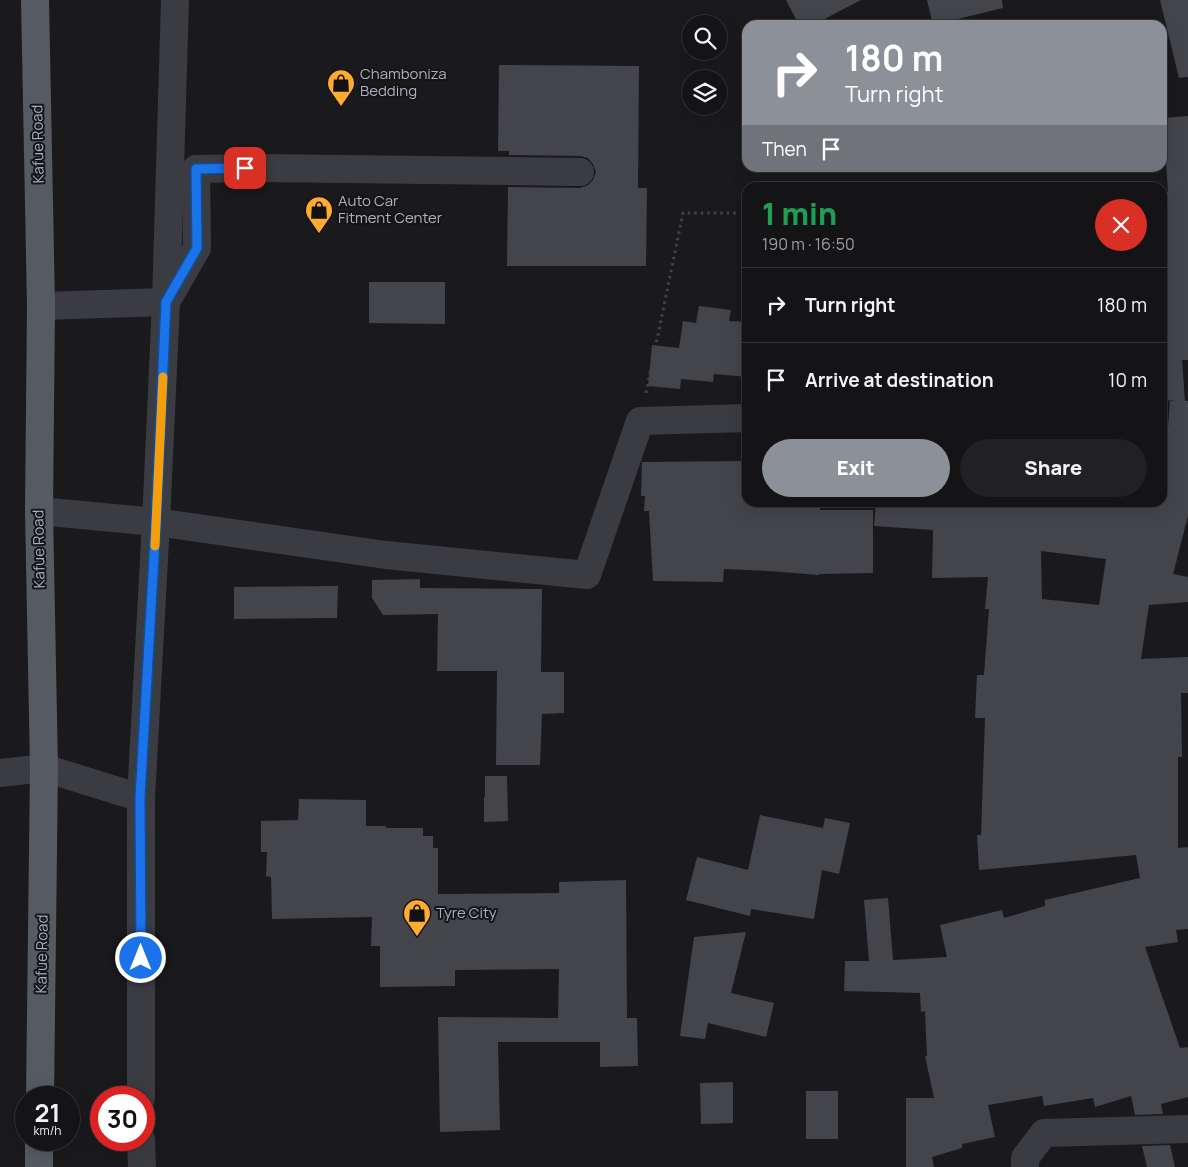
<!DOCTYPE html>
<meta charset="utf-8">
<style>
body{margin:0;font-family:Manrope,sans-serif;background:#212123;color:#f1f3f6;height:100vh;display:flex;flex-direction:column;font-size:19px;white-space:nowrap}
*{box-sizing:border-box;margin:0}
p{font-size:16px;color:#9d9ea1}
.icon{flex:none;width:28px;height:28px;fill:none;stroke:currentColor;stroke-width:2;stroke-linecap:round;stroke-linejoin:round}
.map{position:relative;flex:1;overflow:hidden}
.sheet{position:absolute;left:742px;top:182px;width:425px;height:325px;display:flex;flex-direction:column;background:#141416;border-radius:15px;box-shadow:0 5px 20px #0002,0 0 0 1px #333335}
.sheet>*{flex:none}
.top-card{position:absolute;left:742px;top:20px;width:425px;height:152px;border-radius:15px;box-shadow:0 5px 20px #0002,0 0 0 1px #333335;background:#8c9099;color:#fff;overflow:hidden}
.buttons{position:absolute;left:682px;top:15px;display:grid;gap:10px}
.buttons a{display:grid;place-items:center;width:45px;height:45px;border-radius:50%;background:#141416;box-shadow:0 5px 20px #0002,0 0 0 1px #333335;font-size:25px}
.speed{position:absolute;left:15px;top:1086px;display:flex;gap:10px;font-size:25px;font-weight:700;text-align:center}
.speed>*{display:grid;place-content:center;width:65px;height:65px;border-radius:50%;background:#141416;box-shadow:0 5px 20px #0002,0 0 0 1px #333335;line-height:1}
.speed small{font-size:12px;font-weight:400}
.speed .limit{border:8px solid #d22;background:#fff;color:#111}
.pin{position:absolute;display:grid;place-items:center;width:42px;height:42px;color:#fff;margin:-21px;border-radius:10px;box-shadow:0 2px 8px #0006}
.me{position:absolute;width:55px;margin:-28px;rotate:0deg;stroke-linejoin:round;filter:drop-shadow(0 0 4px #0008)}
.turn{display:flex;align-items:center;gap:18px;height:105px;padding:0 20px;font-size:22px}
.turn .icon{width:65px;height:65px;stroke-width:2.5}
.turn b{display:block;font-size:35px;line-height:42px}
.then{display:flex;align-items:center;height:48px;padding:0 20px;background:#0003;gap:10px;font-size:19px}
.round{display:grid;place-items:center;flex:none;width:52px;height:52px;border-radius:26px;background:#212123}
.headline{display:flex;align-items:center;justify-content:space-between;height:85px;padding:0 20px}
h1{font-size:30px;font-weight:800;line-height:38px;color:#1e9e55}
.cta{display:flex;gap:10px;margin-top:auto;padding:10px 20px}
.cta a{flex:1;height:58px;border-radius:30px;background:#8c9099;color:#fff;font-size:20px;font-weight:800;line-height:58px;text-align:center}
.cta a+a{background:#212123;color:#f1f3f6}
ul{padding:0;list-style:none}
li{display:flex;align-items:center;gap:15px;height:75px;padding:0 20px;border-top:1px solid #333335}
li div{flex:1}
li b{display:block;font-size:19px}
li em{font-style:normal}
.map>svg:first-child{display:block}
</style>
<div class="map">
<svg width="1188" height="1167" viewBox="0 0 1188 1167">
<rect width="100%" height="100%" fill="#1a1a1d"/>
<g fill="#44454a" fill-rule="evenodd">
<path d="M786 0H861L813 25H799Z"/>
<path d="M927 0H1002L1003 8 933 25Z"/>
<path d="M1160 0H1188V77L1179 78Z"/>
<path d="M499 65 639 66 638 188H647L646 266H507L508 187 580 188 588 185 593 180 596 172 593 164 588 158 581 156 509 155V151H498Z"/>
<path d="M1188 116V360H1182L1185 401H1188V516L1173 574 1188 577V602L1149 605 1141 659 1188 657V693H1181L1182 757H1178V848L1188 847V929L1176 930 1178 942 1145 947 1180 1048 1188 1047V1097L1161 1104 1163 1114 1135 1115 1131 1096 1095 1107 1093 1098 1044 1106 1042 1096 988 1105 995 1137 962 1144V1148L932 1157 934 1167H906V1098H934L925 1056H927L925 1011 921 1012 920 993 844 991 845 961H869L864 900 888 898 893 960 947 957 940 925 1002 910 1004 918 1045 906V900L1140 878 1136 855 979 870 977 835H981L985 718H975L977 675H984L989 609H985L988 577 932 578 933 530 874 526 876 502H1162V456H1166L1170 400 1176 401 1162 400V192H1168L1163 118ZM1041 551 1106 559 1099 605 1042 599Z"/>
<path d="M369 282H445V324L369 323Z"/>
<path d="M699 306 731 310 729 321 748 322V377L714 374 713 382 681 379 680 389 648 386 652 345 679 348 683 321 696 323Z"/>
<path d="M748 461V502H820V510H873V573L819 574V575L769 571 724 569 723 582 653 581 649 511H644L645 496H641L642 462Z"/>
<path d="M420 579V588L542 589 541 672H564V713L542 714 540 765H496L497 671H437L438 614 383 615 372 598V580Z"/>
<path d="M338 586 337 618 234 619V587Z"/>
<path d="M485 776H507L508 821 484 822V797H485Z"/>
<path d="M299 799 366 800V826H386V828H423V836H433V848H438V894L559 893V882L626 880 627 1018H637L638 1066 600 1067V1042H498L500 1130 440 1132 438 1017 558 1018 559 969 455 970V986L380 987V946H371L372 917 272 919 271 877 266 876 267 852H261V821L298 820Z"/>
<path d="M760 815 823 828 825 818 850 823 839 874 822 870 814 919 751 909 750 916 686 900 697 857 748 870Z"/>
<path d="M746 932 731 993 774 1003 766 1037 708 1023 705 1039 680 1036 694 937Z"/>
<path d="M733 1082V1123L701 1124 700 1083Z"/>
<rect x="806" y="1091" width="32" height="48"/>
<path d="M1170 1145 1175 1167H1147L1142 1146Z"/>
</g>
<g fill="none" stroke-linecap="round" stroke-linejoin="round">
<path stroke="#404449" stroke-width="3" stroke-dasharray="2.5 4" stroke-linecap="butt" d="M646 393 683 213H739"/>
<g stroke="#3b3c42" stroke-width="28">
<path d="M41 306 166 302 197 248 196 169 261 168 580 172"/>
<path d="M39 511 156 522 386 555 587 575 640 421 748 418"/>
<path d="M0 773 44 768 141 798V1098"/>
<path d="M141 798 156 522 166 302 175 0"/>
<path d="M141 1140 142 1167"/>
<path d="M1025 1167V1158L1044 1133 1188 1129"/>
</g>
<g stroke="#565a61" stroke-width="28">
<path d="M35 0 41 306 39 511 44 768 40 1098"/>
<path d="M39 1167V1140"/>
</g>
</g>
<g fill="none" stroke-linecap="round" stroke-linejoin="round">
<g stroke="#114b97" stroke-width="12">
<path id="route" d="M141 958 140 798 156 522 166 302 197 248 196 169 245 168"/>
</g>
<use href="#route" stroke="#1a73e8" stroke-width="9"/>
<path stroke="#f59e0b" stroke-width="9" d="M155 546 163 377"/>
</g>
<defs>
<g id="shop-pin" transform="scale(1.4375)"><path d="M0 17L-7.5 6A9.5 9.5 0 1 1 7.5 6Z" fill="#ffaa30" stroke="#151518"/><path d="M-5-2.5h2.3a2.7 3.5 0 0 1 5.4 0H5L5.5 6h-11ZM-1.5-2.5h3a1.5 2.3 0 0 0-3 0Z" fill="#111"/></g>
</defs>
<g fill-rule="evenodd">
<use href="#shop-pin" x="341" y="83"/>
<use href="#shop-pin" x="319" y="210"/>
<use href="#shop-pin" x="417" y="913"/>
</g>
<g text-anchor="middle" stroke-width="4" stroke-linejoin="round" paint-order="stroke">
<g font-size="15" fill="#acb2bd" stroke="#151518" text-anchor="start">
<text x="360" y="79">Chamboniza<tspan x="360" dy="17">Bedding</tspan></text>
<text x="338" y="206">Auto Car<tspan x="338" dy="17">Fitment Center</tspan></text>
<text x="436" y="918">Tyre City</text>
</g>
<g font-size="15" fill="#acb2bd" stroke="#151518">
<text transform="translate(38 144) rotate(-91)" y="5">Kafue Road</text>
<text transform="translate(39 549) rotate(-91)" y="5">Kafue Road</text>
<text transform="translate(42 954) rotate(-89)" y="5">Kafue Road</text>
</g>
</g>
</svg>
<div class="buttons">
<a><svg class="icon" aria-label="search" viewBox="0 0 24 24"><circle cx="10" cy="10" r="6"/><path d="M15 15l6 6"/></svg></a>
<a><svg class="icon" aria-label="layers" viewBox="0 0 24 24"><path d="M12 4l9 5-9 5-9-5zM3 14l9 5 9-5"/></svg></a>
</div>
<div class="speed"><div>21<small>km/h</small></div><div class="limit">30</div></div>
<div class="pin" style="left:245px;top:168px;background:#d93025"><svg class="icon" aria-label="arrive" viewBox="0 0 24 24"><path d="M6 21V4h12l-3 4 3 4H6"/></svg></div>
<svg class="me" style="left:141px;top:958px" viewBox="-20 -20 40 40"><circle r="17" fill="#1a73e8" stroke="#fff" stroke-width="3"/><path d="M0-11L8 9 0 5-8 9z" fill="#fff"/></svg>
<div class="top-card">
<div class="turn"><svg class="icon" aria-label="right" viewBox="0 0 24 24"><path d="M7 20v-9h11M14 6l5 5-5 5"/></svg><div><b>180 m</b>Turn right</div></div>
<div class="then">Then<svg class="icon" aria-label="arrive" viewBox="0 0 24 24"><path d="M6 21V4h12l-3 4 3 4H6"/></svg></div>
</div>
<section class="sheet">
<div class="headline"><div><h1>1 min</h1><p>190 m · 16:50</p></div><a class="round" style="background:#d93025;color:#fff"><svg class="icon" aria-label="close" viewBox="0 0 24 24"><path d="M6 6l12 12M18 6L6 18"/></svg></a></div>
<ul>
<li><svg class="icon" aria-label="right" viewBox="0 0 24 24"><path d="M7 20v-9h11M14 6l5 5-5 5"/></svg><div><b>Turn right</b></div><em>180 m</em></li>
<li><svg class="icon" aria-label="arrive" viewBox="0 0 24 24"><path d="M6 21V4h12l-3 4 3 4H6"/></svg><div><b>Arrive at destination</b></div><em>10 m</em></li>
</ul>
<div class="cta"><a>Exit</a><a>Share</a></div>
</section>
</div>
